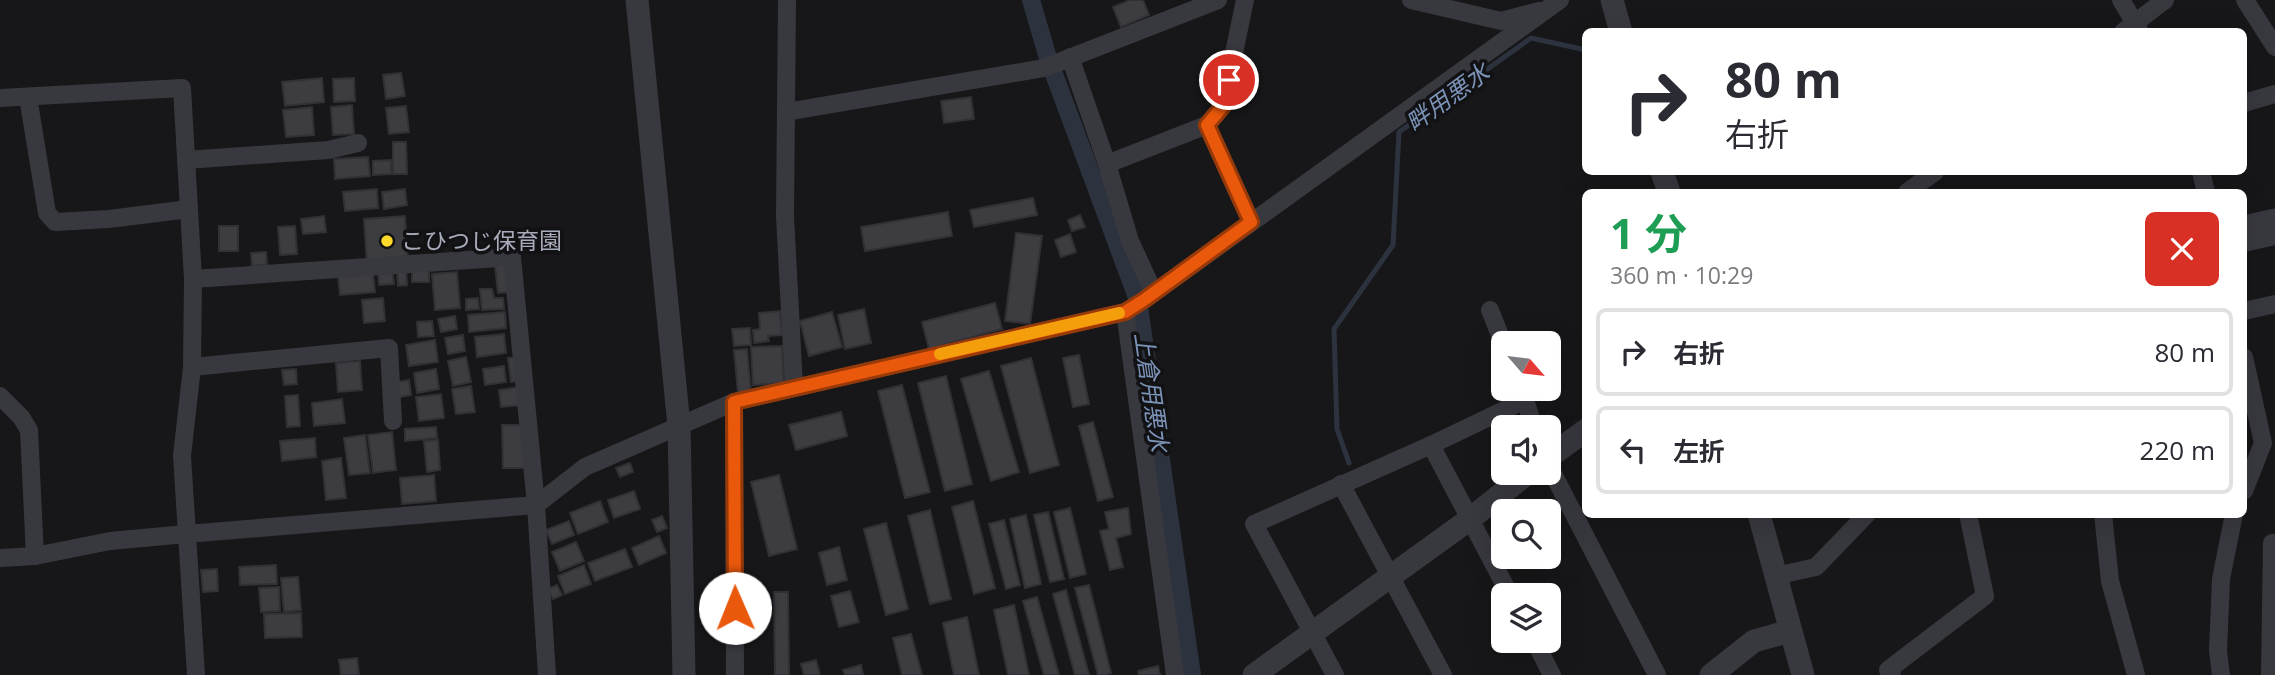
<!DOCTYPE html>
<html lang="ja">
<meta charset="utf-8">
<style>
body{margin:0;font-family:"Open Sans","Noto Sans JP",sans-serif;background:#f7f7f7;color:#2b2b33;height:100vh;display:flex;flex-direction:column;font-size:26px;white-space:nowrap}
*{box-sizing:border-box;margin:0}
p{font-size:23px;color:#7c7c81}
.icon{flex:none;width:38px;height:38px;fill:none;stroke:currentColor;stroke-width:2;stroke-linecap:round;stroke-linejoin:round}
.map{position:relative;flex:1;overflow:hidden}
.sheet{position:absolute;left:1582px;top:189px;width:665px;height:329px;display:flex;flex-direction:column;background:#fff;border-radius:10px;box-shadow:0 7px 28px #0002}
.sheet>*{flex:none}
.guide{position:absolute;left:1582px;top:28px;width:665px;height:147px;border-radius:10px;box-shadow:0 7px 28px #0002;background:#fff;color:#2b2b33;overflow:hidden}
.needle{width:46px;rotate:118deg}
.tools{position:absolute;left:1491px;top:331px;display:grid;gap:14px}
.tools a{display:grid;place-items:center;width:70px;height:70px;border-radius:10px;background:#fff;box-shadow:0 7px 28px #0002;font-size:35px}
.pin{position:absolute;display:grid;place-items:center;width:60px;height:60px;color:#fff;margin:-30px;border:4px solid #fff;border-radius:50%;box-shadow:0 2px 7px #0007}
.me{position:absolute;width:77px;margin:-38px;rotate:359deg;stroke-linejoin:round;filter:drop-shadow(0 0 5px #0008)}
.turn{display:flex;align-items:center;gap:24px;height:147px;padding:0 28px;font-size:32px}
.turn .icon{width:91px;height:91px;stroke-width:2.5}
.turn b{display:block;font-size:49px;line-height:60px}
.round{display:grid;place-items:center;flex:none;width:74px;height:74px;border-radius:10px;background:#f7f7f7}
.summary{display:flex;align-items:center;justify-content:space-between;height:119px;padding:0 28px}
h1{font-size:42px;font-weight:700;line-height:52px;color:#1e9e55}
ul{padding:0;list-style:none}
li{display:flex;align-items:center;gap:21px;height:88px;margin:0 14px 10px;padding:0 14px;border:4px solid #e1e1e2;border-radius:10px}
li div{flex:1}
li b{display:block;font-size:26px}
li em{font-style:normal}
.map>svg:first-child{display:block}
</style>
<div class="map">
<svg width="2275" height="675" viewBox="0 0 2275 675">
<rect width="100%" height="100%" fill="#171719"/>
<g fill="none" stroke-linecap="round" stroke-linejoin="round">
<path stroke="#2c333f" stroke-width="5" d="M1349 463 1337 429 1334 329 1393 245 1399 132 1531 38 1586 50"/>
<path stroke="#2c333f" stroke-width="18" d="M1031 0 1048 58 1138 300 1192 675"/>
</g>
<g fill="#3c3c41" stroke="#313135" stroke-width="2">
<path d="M1130 0H1143L1149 15 1121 27 1113 7Z"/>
<path d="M401 73 405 96 386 99 383 75Z"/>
<path d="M322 78 324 102 285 106 282 82Z"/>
<path d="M354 78 355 101 334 102 333 79Z"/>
<path d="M971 97 974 119 944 123 941 101Z"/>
<path d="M352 105 354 134 333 135 331 107Z"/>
<path d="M406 106 409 132 389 134 386 108Z"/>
<path d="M312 107 314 135 286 137 283 110Z"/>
<path d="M393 142H406L407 174H393Z"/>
<path d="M368 157 370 176 335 179 334 159Z"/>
<path d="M391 160V174L373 175V161Z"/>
<path d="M377 189 378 208 345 211 343 192Z"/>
<path d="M405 189 407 205 384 209 382 192Z"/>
<path d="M1033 198 1037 215 974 227 970 210Z"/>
<path d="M948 212 952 236 865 251 861 227Z"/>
<path d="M1080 215 1085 227 1072 231 1068 220Z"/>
<path d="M324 216 326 232 303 234 301 219Z"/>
<path d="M405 216 408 261 367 264 364 219Z"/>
<rect x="219" y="226" width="19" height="25"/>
<path d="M295 226 297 254 280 255 278 227Z"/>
<path d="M1016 233 1042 236 1030 324 1005 321Z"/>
<path d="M1070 234 1076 252 1061 257 1055 240Z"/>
<path d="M266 252 267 264 252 266 251 253Z"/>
<path d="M508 264 511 292 498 293 495 266Z"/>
<path d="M406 269 407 285 398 286 397 270Z"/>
<rect x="412" y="269" width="17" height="13"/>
<path d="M392 271 394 284 379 285 378 273Z"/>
<path d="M457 272 460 308 435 310 432 274Z"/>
<path d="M373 273 375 292 340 295 338 276Z"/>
<path d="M480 289H492L494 298H503L504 309 482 310Z"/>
<path d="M383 298 385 321 364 323 362 300Z"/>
<path d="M478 298 479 309 466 310V299Z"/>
<path d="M995 303 1002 329 929 349 922 322Z"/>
<path d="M864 309 871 343 845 349 838 315Z"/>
<path d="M780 311 782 335 768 336 769 341 754 343 753 330 760 329 759 313Z"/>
<path d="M505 312 506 328 469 332 468 315Z"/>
<path d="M832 312 842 347 809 356 800 321Z"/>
<path d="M455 316 457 329 441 332 438 319Z"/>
<path d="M432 321 434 336 418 337 417 322Z"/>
<path d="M750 328 751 345 734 346 732 329Z"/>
<path d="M504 334 506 353 477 357 475 337Z"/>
<path d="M463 335 465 351 448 354 445 338Z"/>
<path d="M435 340 438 362 409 366 406 345Z"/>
<path d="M782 346 784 383 753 385 751 347Z"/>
<path d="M747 349 751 392 738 393 734 350Z"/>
<path d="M1079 355 1089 404 1073 407 1063 358Z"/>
<path d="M466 357 471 382 453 386 448 361Z"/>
<path d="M518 357 521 381 511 382 508 358Z"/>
<path d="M1031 358 1059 465 1030 473 1001 366Z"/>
<path d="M360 361 362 390 338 392 336 363Z"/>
<path d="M504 366 506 382 485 385 483 369Z"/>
<path d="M296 369 297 384 284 385 282 370Z"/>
<path d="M436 369 439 389 417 393 414 373Z"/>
<path d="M989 371 1019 472 991 481 961 379Z"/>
<path d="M946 376 972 484 945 491 918 383Z"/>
<path d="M409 380 411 395 399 397 397 382Z"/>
<path d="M902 385 930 492 905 498 878 391Z"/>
<path d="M471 386 475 412 456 414 452 389Z"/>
<path d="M520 387 522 405 501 407 499 390Z"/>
<path d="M441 394 444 418 419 421 416 397Z"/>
<path d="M298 395 300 426 287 427 285 396Z"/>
<path d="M342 399 345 423 314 426 312 403Z"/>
<path d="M841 412 847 436 796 450 789 425Z"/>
<path d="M1093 422 1113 497 1098 501 1079 426Z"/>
<path d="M502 425H525V468H503Z"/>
<path d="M436 427 437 438 405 441V429Z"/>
<path d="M392 432 396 470 373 473 368 435Z"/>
<path d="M365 435 370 473 349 475 344 438Z"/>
<path d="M315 438 316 457 282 461 280 441Z"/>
<path d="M438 440 440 470 427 472 424 441Z"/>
<path d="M341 458 346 498 326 500 322 461Z"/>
<path d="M630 463 633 472 620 477 616 468Z"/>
<path d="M434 475 436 501 402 504 400 478Z"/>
<path d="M779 475 797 549 769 556 751 482Z"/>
<path d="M634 491 640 509 614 518 608 500Z"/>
<path d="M600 501 608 522 578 534 570 513Z"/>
<path d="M973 501 995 588 974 594 952 507Z"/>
<path d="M1070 508 1086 574 1070 578 1054 512Z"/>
<path d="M1128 508 1131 534 1116 538 1123 567 1110 570 1100 531 1109 529 1105 512Z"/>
<path d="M930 510 951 599 930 604 908 516Z"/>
<path d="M1048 512 1064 579 1050 582 1034 515Z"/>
<path d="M1026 515 1041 584 1025 588 1010 519Z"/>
<path d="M662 516 667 528 657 532 652 520Z"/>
<path d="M1004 520 1020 585 1006 589 989 524Z"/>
<path d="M569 521 574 535 552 544 546 530Z"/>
<path d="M886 523 908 609 886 615 864 529Z"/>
<path d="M659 536 666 553 639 565 632 548Z"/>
<path d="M576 542 584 561 560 571 552 552Z"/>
<path d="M839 547 847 580 827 585 819 553Z"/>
<path d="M625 549 632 567 595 581 588 563Z"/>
<path d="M276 565 277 584 240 585 239 567Z"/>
<path d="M584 565 591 584 565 594 558 576Z"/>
<path d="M217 569 218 591 203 592 201 570Z"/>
<path d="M298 577 301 610 284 612 281 578Z"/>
<path d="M557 585 562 595 553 599 548 589Z"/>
<path d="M1089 585 1111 673 1105 675H1098L1075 588Z"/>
<path d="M279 587 280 611 261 612 259 588Z"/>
<path d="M1066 590 1089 675H1075L1053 594Z"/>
<path d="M850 591 859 622 839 627 831 596Z"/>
<path d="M774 592H788L789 675H775Z"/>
<path d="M1037 597 1059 675H1044L1023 601Z"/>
<path d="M1014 605 1029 675H1008L994 610Z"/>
<path d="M301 613 302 637 265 638 264 614Z"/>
<path d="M967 617 979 675H954L943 623Z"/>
<path d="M911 634 922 675H902L893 638Z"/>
<path d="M357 658 359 675H341L339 660Z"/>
<path d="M816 660 820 675H804L801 664Z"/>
<path d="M861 665 863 675H845L843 670Z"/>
<path d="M1158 666 1160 675H1139L1138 671Z"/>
</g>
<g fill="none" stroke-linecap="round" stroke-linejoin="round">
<path stroke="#38383f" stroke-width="14" d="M2244 245 2275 238"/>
<g stroke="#38383f" stroke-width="18">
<path d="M787 0 785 216 794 387"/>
<path d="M1245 0 1223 106 1207 125 1251 222"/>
<path d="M1411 0 1501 21 1539 11"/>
<path d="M2121 0 2140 32"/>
<path d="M2245 0 2275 47"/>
<path d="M2123 32 2165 0"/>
<path d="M1070 57 1107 164 1130 241 1154 293"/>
<path d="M28 97 47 213 55 222 109 219 189 209"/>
<path d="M0 98 182 88 193 279 192 367 182 456 196 675"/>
<path d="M2244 103 2275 94"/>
<path d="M786 112 1044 68 1218 0"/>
<path d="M186 160 328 150 358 143"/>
<path d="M1107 164 1207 125"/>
<path d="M2201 172 2206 192"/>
<path d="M1907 192 1935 172"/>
<path d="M193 279 512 257 536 505 547 675"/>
<path d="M1490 310 1503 343"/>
<path d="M2244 311 2275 304"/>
<path d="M1125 312 1175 675"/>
<path d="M2244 357 2263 443 2244 491"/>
<path d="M192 367 389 348 393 421"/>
<path d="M0 396 21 417 29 430 35 556"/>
<path d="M734 402 735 675"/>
<path d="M1431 445 1510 595"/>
<path d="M1549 466 1657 675"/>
<path d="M1341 484 1443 675"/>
<path d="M2103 514 2110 581 2136 675"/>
<path d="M0 558 35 556 110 541 186 534 536 505 585 467 734 402 1125 312 1144 300 1560 0"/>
<path d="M1775 576 1816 567 1867 514"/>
<path d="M1534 640 1552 675"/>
<path d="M1335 675 1254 524 1431 445 1525 400 1534 427"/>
<path d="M1892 675 1888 670 1985 596 1968 514"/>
<path d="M2221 675 2218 651 2221 579 2234 514"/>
<path d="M2270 675 2272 543H2275"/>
</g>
<g stroke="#38383f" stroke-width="23">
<path d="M637 0 679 426 684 675"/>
<path d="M1612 0 1621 32"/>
<path d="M1662 172 1669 192"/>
<path d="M2244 227 2275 220"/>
<path d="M1549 457 1586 430"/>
<path d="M1759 514 1803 675"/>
<path d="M1254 675 1470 519 1529 472"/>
<path d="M1711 675 1754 641 1790 631"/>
</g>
</g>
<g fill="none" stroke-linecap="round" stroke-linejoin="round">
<g stroke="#983908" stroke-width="18">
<path id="route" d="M735 608 734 402 1125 312 1144 300 1251 222 1207 125 1223 106 1229 80"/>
</g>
<use href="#route" stroke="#ea580c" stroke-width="12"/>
<path stroke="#f59e0b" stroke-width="12" d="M940 354 1119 313"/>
</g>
<circle fill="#ffd929" stroke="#121214" stroke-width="2.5" cx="387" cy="241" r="7"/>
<g text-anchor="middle" stroke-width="7" stroke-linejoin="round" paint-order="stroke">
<g font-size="23" fill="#a8abba" stroke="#121214" text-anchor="start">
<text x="401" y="249">こひつじ保育園</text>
</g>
<g font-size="24" font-style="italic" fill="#7c93b8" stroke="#121214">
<text transform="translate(1448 98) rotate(-36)" y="8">畔用悪水</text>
<text transform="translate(1151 392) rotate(82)" y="8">上倉用悪水</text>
</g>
</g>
</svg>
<div class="tools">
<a><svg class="needle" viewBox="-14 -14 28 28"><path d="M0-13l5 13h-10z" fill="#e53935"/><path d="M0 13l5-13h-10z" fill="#7c7c81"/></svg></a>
<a><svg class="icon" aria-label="sound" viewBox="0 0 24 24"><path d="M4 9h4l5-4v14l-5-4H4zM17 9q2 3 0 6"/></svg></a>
<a><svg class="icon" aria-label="search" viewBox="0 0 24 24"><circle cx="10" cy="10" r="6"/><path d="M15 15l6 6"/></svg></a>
<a><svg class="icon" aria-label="layers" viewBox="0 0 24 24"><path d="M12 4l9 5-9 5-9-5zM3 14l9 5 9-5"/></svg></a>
</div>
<div class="pin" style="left:1229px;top:80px;background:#d93025"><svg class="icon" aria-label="arrive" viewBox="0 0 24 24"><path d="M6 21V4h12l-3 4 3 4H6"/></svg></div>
<svg class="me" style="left:735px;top:608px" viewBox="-20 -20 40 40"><circle r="19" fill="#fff"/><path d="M0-13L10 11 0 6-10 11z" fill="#ea580c"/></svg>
<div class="guide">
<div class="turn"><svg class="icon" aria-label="right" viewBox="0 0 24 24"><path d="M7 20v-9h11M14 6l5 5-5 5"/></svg><div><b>80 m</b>右折</div></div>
</div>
<section class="sheet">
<div class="summary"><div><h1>1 分</h1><p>360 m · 10:29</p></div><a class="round" style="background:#d93025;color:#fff"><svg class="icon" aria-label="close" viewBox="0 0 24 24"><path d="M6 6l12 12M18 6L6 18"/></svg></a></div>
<ul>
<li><svg class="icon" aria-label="right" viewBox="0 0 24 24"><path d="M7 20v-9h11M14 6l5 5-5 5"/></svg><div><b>右折</b></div><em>80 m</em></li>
<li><svg class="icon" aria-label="left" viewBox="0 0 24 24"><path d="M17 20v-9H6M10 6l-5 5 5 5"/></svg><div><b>左折</b></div><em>220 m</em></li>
</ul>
</section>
</div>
